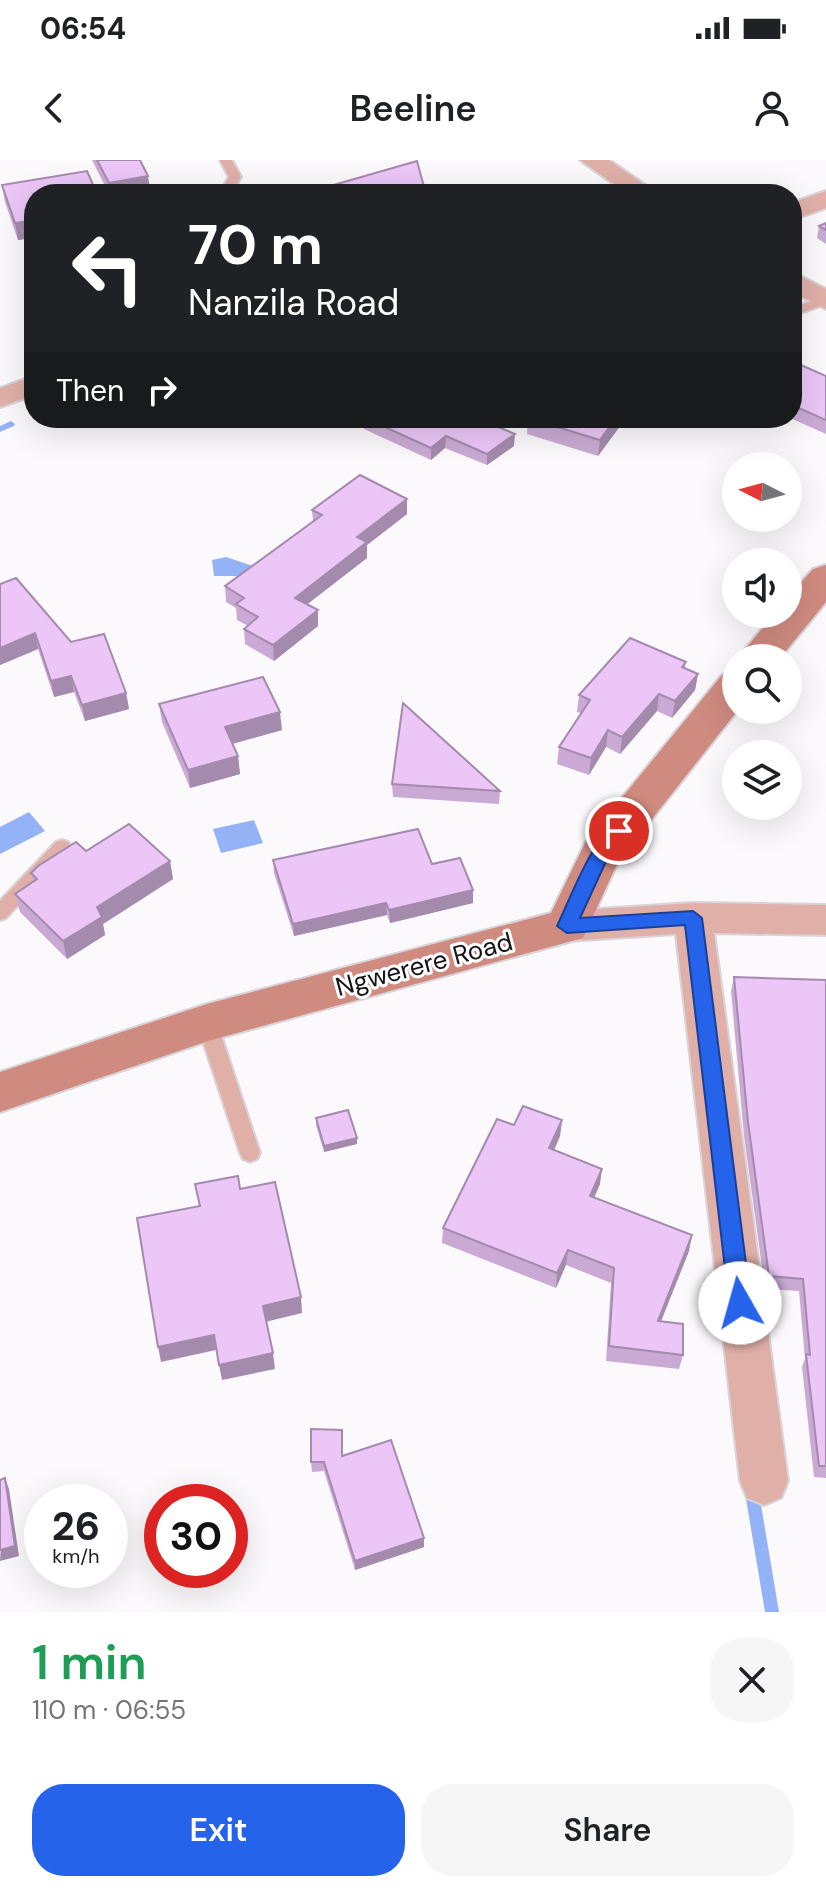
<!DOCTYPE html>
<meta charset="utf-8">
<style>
body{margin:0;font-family:"DM Sans",sans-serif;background:#f6f6f6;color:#202124;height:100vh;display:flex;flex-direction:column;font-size:30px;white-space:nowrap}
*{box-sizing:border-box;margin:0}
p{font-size:26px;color:#757577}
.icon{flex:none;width:44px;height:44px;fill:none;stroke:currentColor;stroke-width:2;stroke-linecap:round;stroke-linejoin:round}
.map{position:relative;height:1452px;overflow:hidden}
.drawer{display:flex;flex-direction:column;background:#fff;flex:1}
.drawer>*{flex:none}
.top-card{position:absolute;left:24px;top:24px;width:778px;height:244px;border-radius:32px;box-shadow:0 8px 32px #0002;background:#202124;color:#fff;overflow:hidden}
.needle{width:52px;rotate:276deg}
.controls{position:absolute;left:722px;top:292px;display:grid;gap:16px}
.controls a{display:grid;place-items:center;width:80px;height:80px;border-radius:50%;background:#fff;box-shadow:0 8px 32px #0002;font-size:40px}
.speed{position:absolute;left:24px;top:1324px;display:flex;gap:16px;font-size:40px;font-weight:700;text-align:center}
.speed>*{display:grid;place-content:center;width:104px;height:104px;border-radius:50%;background:#fff;box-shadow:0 8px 32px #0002;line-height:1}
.speed small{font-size:20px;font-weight:400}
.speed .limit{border:12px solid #d22;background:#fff;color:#111}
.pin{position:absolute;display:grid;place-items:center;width:68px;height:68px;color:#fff;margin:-34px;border:4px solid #fff;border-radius:50%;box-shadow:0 2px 8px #0007}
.me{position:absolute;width:88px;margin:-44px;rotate:353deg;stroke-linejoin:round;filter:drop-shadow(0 0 6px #0008)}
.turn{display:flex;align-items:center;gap:28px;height:168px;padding:0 32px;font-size:36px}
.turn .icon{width:104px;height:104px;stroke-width:2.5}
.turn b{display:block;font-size:56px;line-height:68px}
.then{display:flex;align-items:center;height:76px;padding:0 32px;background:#0003;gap:16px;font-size:30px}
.round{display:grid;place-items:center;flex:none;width:84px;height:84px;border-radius:32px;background:#f6f6f6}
.summary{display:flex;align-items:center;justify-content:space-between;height:136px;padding:0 32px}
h1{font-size:48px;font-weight:600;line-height:60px;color:#1e9e55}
.primary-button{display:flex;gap:16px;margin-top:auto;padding:16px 32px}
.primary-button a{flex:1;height:92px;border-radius:32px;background:#2563eb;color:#fff;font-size:32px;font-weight:600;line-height:92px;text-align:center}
.primary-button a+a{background:#f6f6f6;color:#202124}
.status{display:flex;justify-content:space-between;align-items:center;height:56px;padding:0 40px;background:#fff;direction:ltr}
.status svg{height:22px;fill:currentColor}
header{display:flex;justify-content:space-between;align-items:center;height:104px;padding:0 32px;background:#fff;font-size:36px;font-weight:600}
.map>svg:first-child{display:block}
</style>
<div class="status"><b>06:54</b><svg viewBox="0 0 49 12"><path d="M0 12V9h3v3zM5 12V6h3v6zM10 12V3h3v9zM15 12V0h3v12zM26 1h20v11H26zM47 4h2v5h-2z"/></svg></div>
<header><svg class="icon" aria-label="back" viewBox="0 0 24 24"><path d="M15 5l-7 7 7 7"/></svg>Beeline<svg class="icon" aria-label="person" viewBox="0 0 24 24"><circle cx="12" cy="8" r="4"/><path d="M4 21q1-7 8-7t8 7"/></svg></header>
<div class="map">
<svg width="826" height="1452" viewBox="0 0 826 1452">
<rect width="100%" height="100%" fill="#fcf9fd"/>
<g fill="#93b3f6">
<path d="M226 397 253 406 256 430 236 416H214L212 400Z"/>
<path d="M29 652 45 671 0 694V667Z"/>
<path d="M254 660 263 683 221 693 213 669Z"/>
</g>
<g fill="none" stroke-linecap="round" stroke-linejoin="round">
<g fill="#93b3f6" fill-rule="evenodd">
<path d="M11 261 15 264 14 266 0 272V266Z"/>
<path d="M751 1320 756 1322 758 1327 779 1452H765L744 1327 746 1322Z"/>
</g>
<g stroke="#d8d4d9" stroke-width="4">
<g id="lane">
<path d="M220 0H232L241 17 231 34H219L229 17Z"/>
<path d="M826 136V144L792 156V148Z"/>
<path d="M62 680 68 682 71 687 68 692 6 758 0 760V741L56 682Z"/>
<path d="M207 855 214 858 217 863 260 993 257 999 250 1002 243 999 240 993 197 863 200 858Z"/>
</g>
</g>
<g stroke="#d8d4d9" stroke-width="4">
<g id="street">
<path d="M580 0H609L658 34H628Z"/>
<path d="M826 31V48L792 60V43Z"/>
<path d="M792 112 826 129V149L792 132Z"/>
<path d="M34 216V235L0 247V228Z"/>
<path d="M693 743 826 745V775L714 773 788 1321 781 1338 764 1345 747 1338 740 1321 676 774 567 781 553 777 548 766 553 755 567 751Z"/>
</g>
</g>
<g stroke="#d8d4d9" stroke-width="4">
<g id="secondary">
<path d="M826 405V442L780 498H738L774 454H788V437L813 409Z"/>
<path d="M736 511 738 550 618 702 583 778 208 881 0 952V912L207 844 551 753 585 683 722 515Z"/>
</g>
</g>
<use href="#lane" fill="#e0b0a8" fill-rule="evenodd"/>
<use href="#street" fill="#e0b0a8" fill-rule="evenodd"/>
<use href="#secondary" fill="#d08b80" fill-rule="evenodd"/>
</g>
<g fill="#caaad4">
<path d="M92 0H140L150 29 120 34H109Z"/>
<path d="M2 25 34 34V84L32 78 18 80 5 42Z"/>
<path d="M826 63V84L817 78 819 66Z"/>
<path d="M792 201 826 216V274L790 258H792Z"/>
<path d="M364 258 514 286 487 305 445 288 431 300 364 269Z"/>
<path d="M528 258H626L598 296 527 274Z"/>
<path d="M407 339V354L367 385V398L307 444 318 450V466L274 501 245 484 244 469 248 466 237 460 236 448 226 442 225 426 313 361 312 350Z"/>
<path d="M0 424 71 482 126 533 129 549 85 561 74 532 54 537 38 489 0 505Z"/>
<path d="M686 502 685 508 698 514 695 530 672 558 657 551 620 594 606 587 589 615 557 604 559 587 581 553 577 552 579 535Z"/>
<path d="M159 544 282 570 233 584 238 596 240 614 190 628 162 562Z"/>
<path d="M392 624 500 631 499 644 393 637Z"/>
<path d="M86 691 170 701 173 719 103 764 105 775 67 799 20 752 15 734 33 722 31 713Z"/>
<path d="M273 700 432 704 473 730V743L390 763 387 755 294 776 274 713Z"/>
<path d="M734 817 826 820V1318L814 1317 802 1207 805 1199 799 1131 765 1129 744 976 731 831Z"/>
<path d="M316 958 357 978V984L324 992 316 965Z"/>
<path d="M562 960 560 976 554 990 600 1024 594 1038 689 1091 661 1161 683 1195 679 1209 606 1201 611 1123 566 1105 556 1128 442 1083 443 1068 514 965Z"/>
<path d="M342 1270 343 1296 424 1387 355 1410 324 1311 312 1312 311 1302Z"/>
</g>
<g fill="#a48bad">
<path d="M148 16 150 29 120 34H110L109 23Z"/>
<path d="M29 61 32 78 18 80 15 63Z"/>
<path d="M616 258H626L598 296 600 280Z"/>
<path d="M515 274 514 286 487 305V294Z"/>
<path d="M446 276 445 288 431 300V288Z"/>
<path d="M407 339V354L367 385V398L296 453 295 438 357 377Z"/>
<path d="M318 450V466L274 501 273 485Z"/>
<path d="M35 473 38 489 0 505V488Z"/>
<path d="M698 514 695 530 672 558 675 541Z"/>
<path d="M71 516 74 532 54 537 51 521Z"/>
<path d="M126 533 129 549 85 561 82 545Z"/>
<path d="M659 534 657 551 620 594 622 577Z"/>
<path d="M280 552 282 570 227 585 225 567Z"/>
<path d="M608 570 606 587 589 615 591 598Z"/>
<path d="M238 596 240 614 190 628 188 610Z"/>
<path d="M170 701 173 719 103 764 105 775 67 799 63 781 97 747Z"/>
<path d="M473 730V743L390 763 389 750Z"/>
<path d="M386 743 387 755 294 776 293 764Z"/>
<path d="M562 960 560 976 548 1004 549 988Z"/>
<path d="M357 978V984L324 992V986Z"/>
<path d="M602 1009 600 1024 588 1052 590 1036Z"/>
<path d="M692 1075 689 1091 655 1176 658 1161Z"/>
<path d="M568 1090 566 1105 556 1128 557 1113Z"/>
<path d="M301 1137 302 1153 265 1162 263 1146Z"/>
<path d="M214 1175 216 1190 161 1202 158 1187Z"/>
<path d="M273 1193 275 1209 222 1220 219 1205Z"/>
<path d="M5 1318 9 1329 19 1396 0 1401Z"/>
<path d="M424 1378V1387L355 1410V1401Z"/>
</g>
<g fill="#ebc6f7" stroke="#a48bad" stroke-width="2">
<path d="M97 0H140L148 16 109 23Z"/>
<path d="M417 1 426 34H324L323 28Z"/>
<path d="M87 11 97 34H34V73L29 61 15 63 2 25Z"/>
<path d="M318 30 323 34H303Z"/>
<path d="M826 63V70L819 66Z"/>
<path d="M792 201 826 216V260L792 245Z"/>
<path d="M365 258H477L515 274 487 294 446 276 431 288Z"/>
<path d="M528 258H616L600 280Z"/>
<path d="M360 315 407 339 357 377 367 382 295 438 318 450 273 485 244 469 258 457 236 444 244 438 225 426 322 355 312 350Z"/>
<path d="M16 418 71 482 104 474 126 533 82 545 71 516 51 521 35 473 0 488V424Z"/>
<path d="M630 478 686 502 682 507 698 514 675 541 659 534 622 577 608 570 591 598 559 587 590 540 579 535Z"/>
<path d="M263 517 280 552 225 567 238 596 188 610 159 544Z"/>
<path d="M403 543 500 631 392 624Z"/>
<path d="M129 664 170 701 97 747 102 757 63 781 15 734 37 719 31 713 38 706 76 682 86 691Z"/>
<path d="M418 669 432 704 460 698 473 730 389 750 386 743 293 764 273 700Z"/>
<path d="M734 817 826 820V1306H819L806 1194 810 1195 803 1119 769 1116 748 962Z"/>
<path d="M523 946 562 960 549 988 602 1009 590 1036 692 1075 658 1161 683 1164V1195L609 1186 614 1108 568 1090 557 1113 443 1068 497 959 514 965Z"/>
<path d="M348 950 357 978 324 986 316 958Z"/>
<path d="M238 1016 240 1029 275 1022 301 1137 263 1146 273 1193 219 1205 214 1175 158 1187 137 1058 200 1046 195 1024Z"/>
<path d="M311 1269 342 1270V1296L391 1280 424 1378 355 1401 324 1302H311Z"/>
<path d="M5 1318 15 1386 0 1390V1320Z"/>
</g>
<path fill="#2563eb" stroke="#184099" stroke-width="2" d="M619 664 627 671 608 697 580 758 693 751 702 758 751 1143 748 1150 740 1153 732 1150 729 1143 685 765 567 773 557 766C569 742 594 672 619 664Z"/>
<g text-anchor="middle" stroke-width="6" stroke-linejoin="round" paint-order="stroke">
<g font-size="26" fill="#181319" stroke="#fff">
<text transform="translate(424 804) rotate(-15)" y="9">Ngwerere Road</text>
</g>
</g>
</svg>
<div class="controls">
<a><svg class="needle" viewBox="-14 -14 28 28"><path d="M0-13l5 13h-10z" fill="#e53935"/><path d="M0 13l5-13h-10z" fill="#757577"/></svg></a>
<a><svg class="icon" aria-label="sound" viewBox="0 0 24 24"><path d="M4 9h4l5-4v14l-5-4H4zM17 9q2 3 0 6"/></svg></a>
<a><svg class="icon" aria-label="search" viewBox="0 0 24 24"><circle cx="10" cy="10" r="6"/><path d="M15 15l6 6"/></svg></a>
<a><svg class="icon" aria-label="layers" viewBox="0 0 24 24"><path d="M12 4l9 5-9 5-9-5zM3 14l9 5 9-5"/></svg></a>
</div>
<div class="speed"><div>26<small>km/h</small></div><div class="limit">30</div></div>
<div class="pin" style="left:619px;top:671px;background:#d93025"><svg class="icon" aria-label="arrive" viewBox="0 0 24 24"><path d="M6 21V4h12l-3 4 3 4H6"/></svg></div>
<svg class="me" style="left:740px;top:1143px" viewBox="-20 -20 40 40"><circle r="19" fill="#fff"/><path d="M0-13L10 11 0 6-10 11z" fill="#2563eb"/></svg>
<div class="top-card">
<div class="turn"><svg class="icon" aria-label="left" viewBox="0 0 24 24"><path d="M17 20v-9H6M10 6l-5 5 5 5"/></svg><div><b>70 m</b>Nanzila Road</div></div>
<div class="then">Then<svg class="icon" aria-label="right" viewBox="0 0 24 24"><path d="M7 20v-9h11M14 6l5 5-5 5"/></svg></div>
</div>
</div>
<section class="drawer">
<div class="summary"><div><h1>1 min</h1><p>110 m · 06:55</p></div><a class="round"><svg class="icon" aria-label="close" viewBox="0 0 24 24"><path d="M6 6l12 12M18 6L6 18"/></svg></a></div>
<div class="primary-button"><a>Exit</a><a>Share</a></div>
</section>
